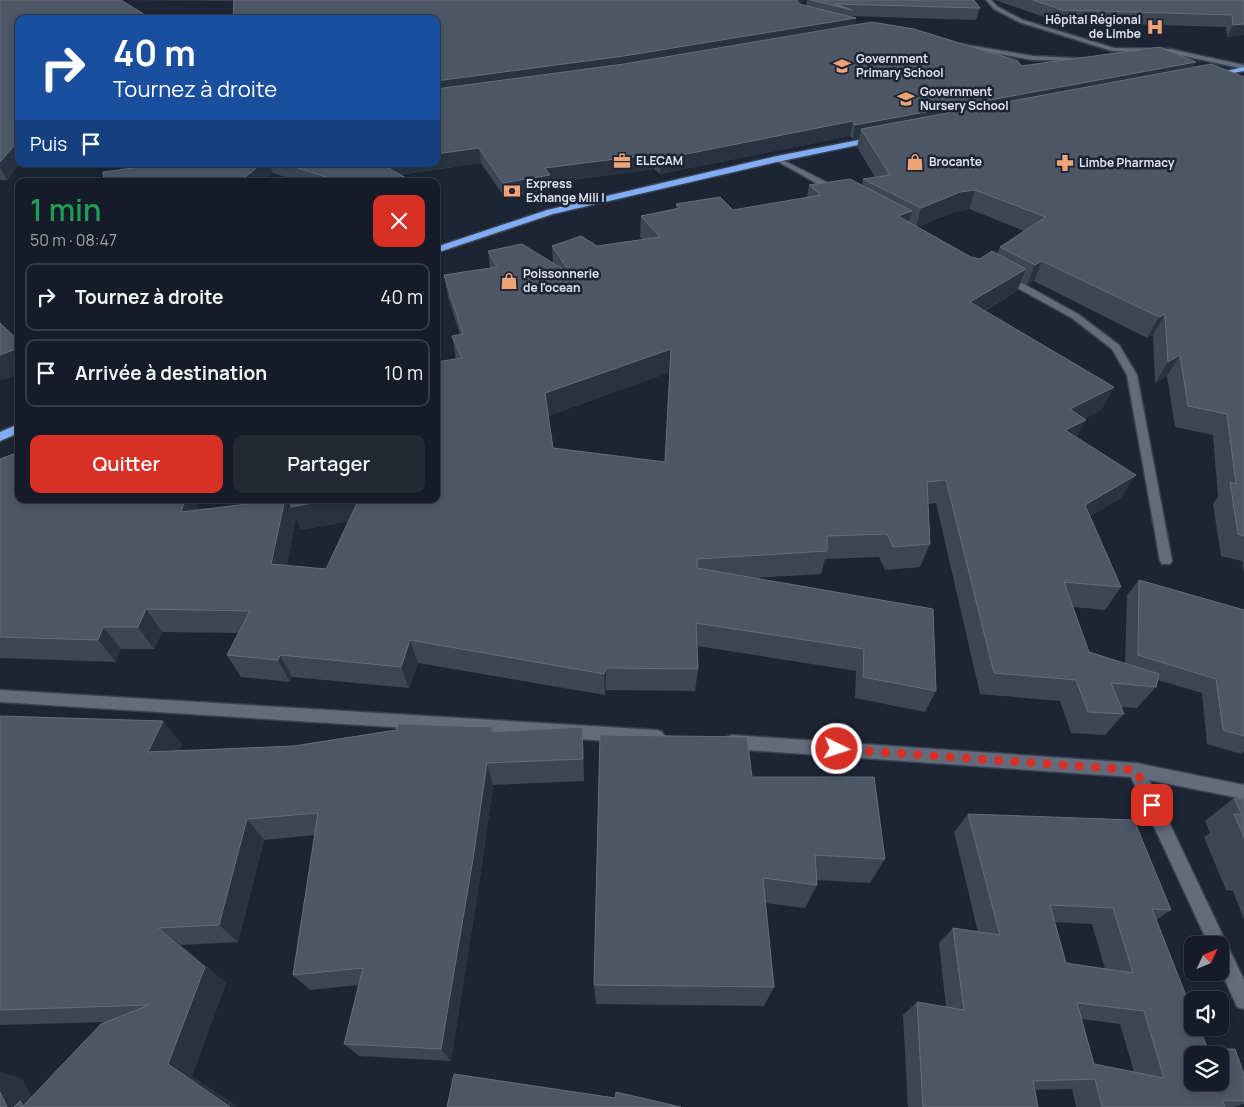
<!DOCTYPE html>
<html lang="fr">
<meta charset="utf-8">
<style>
body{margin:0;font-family:Manrope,sans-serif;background:#232933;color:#f1f3f6;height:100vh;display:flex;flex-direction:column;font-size:19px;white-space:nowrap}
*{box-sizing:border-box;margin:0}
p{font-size:16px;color:#9ea1a7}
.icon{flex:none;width:28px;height:28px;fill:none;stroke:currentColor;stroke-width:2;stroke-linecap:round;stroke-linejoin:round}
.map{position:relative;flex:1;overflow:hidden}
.details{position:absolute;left:15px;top:178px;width:425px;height:325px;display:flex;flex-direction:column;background:#161c27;border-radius:10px;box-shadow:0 2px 8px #0003,0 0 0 1px #353a44}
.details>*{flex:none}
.guide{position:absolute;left:15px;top:15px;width:425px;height:152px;border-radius:10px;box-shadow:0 2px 8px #0003,0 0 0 1px #353a44;background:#1a4fa0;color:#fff;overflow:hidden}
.needle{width:32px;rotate:46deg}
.fabs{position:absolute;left:1184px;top:936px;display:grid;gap:10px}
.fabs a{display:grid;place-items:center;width:45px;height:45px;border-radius:10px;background:#161c27;box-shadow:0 2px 8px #0003,0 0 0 1px #353a44;font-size:25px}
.pin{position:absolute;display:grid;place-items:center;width:42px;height:42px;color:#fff;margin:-21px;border-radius:10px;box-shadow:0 2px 8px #0006}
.me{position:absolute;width:55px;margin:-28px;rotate:94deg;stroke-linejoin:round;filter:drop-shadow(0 0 4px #0008)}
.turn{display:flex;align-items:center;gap:18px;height:105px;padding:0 15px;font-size:22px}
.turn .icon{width:65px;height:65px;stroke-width:2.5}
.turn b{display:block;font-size:35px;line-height:42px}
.then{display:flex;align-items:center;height:48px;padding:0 15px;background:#0003;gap:10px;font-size:19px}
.round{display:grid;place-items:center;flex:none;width:52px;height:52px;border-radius:10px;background:#232933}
.head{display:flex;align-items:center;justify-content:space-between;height:85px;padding:0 15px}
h1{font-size:30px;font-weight:600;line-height:38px;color:#1e9e55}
.cta{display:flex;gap:10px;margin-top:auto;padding:10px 15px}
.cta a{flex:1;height:58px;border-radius:10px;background:#d93025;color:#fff;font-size:20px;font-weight:600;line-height:58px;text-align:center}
.cta a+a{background:#232933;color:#f1f3f6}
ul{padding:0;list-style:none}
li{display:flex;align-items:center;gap:15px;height:68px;margin:0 10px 8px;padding:0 5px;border:2px solid #353a44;border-radius:10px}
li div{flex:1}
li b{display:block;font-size:19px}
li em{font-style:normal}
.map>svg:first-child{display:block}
</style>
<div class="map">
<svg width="1244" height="1107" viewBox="0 0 1244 1107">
<rect width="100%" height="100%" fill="#1d2534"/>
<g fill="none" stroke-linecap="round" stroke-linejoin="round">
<g stroke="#3a414d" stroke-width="3">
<g id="street">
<path d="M986 0H991L998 7 1023 20 1114 48 1170 49 1244 65V69L1170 53 1112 51 1019 22 994 9Z"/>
<path d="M961 44 1033 56 1093 59 1090 61 1033 60 959 47Z"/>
<path d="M777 157 840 189 841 191 834 193 775 160 774 159Z"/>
<path d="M1003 276H1009L1078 314 1119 345 1137 375 1172 561 1170 564H1162L1160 561 1127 375 1112 349 1072 318 1003 280Z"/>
<path d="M0 690 657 730 662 732 665 737 662 742 657 744 0 702Z"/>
<path d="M732 735 1136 763 1244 785V799L1149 780 1244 980V1009L1237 1007 1220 969V945H1209L1131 777 732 749 727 747 724 742 727 737Z"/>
</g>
</g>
<g stroke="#3a414d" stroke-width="3">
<g id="highway">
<path d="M1244 67V71L1211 77 1208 75Z"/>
<path d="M879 136H882V140L777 162 553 214 436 253V247L547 210 777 156Z"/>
<path d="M19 424V433L0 441V432Z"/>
</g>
</g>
<use href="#street" fill="#626c7d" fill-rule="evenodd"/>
<use href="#highway" fill="#81adf6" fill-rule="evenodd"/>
</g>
<g fill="#3d4655" fill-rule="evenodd">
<path d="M0 0H804L800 4 806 6 807 0H974L980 8 976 20 851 16V17L856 18 855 25 1021 66 1196 62 1193 67 1244 77V574L1242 561 1221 556 1213 504 1218 497 1213 435 1175 427 1167 376 1155 383 1153 335 1147 338 1034 281 1027 285 1021 282 1017 291 985 311 1114 387 1101 410 1084 419 1077 437 1121 498 1090 516 1121 587 1105 610 1073 607 1089 652 1125 664 1127 595 1139 580 1244 610V751L1241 754 1207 744 1202 693 1158 680 1156 687 1137 708 1121 707 1124 714 1105 735 1071 733 1060 701 980 694 936 503 928 504 930 544 920 567 885 570 879 557 825 559 821 574 754 578 936 691 925 712 855 698 856 671 697 646 698 669 695 691 606 690 605 695 418 663 409 688 292 677 290 682 241 677 227 655 239 633 162 632 154 649H121L116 662 0 658V459L19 499H193L199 510 436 499 456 359 452 336 460 335 448 297 444 275 490 268 488 251 553 263 552 246H597L643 240 640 237 641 216 676 209V204L733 210 807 198 809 185H862L863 179 875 177 857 147 859 138 853 139 850 136 660 174 654 169 551 183V190L505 198 481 163 400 175 411 181H297L273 173 264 181H104L130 168 125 164H436L234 1 121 0 19 19V164L7 180H0ZM969 209 1024 231 1000 247 997 254 980 259 971 257 917 227 954 212ZM670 372 665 462 553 448 548 416ZM296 517 301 530 349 521 326 569 287 566Z"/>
<path d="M995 0H1244V35L1227 37 1226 27 1058 22Z"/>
<path d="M0 716 182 744 179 751 294 746 492 727 493 732 584 750V781L493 785 480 878 451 1061 359 1056 344 1044 358 985 310 990 293 975 315 835 264 840 238 942 181 945 226 983 192 1076 238 1107H0V1072L22 1079 32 1098 107 1022 0 1025Z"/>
<path d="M752 777 885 859 870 883 817 880V885L805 908 765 903 774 987 764 1006 596 1004 594 985Z"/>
<path d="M1234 798 1244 799V919L1233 891 1226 890 1204 837 1210 833 1205 821Z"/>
<path d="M968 814 1171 910 1156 920 1208 1049 1244 1074V1104L1233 1107H1076L1072 1089 1035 1090 1038 1107H908L903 1015 917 1002 946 1007 939 943 953 928 978 932 954 832ZM1054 922 1092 924 1105 969 1066 963ZM1081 1019 1120 1024 1134 1072 1094 1064Z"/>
</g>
<g fill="#293241">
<path d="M796 0H804L795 10Z"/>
<path d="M856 18 854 31 436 95V81Z"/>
<path d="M1244 24V35L1227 37 1233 25Z"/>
<path d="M1196 62 1190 75 861 129 859 138 853 139 855 125Z"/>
<path d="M853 121 850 136 660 174 661 159Z"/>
<path d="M19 140V164L7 180 0 168V162Z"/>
<path d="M479 148 481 163 382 177 380 164H436V154Z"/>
<path d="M654 154V169L551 183V190L505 198 503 183 545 168Z"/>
<path d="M261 164H270L273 173 264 181H243V179Z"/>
<path d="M975 190 969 209 954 212 916 227 921 208 960 192Z"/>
<path d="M912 211 906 232 898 216Z"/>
<path d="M1042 261 1034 281 1027 285 1035 265Z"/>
<path d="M1026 269 1017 291 962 324 970 302Z"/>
<path d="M1165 314 1153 335 1147 338 1159 317Z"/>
<path d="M19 348V374L0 381V355Z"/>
<path d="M671 349 670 372 547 416 545 393Z"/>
<path d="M1180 355 1167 376 1155 383 1168 362Z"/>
<path d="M1114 387 1101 410 1058 432 1070 409Z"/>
<path d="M1086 420 1073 443 1065 430Z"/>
<path d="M1136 475 1121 498 1071 528 1085 505Z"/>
<path d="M185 499H193L201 513 181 512Z"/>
<path d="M285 499H363L369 517 301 530 296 517 283 587 271 564Z"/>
<path d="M146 609 162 632 154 649 138 627Z"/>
<path d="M103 627 121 649 116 662 98 640Z"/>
<path d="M410 640 418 663 409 688 401 667Z"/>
<path d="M280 655 292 677 290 682 278 660Z"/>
<path d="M606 668V690L605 695 604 674Z"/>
<path d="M163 721 182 744 168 774 148 752Z"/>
<path d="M582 727 584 750V781L583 759Z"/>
<path d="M487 763 493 785 480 878 451 1061 441 1049Z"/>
<path d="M247 819 264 840 238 942 219 925Z"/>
<path d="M158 928 181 945 226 983 192 1076 238 1107H230L168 1064Z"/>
<path d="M0 1072 22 1079 36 1106 40 1107H7L0 1092Z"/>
</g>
<g fill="#4e5766" stroke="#656d7b" fill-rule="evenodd">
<path d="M0 0H121L152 19H19V140L0 162Z"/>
<path d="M234 0H797L799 4 856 18 624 56 436 81V19H233Z"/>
<path d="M811 0H974L980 8 835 4 852 10Z"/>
<path d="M1033 0H1244V24L1233 25 1232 15 1063 10Z"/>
<path d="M872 22 914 29 1018 61 1021 66 1160 47 1196 62 855 125 853 121 661 159 654 154 545 168 550 175 503 183 479 148 436 154V89L624 64Z"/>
<path d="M1211 64 1244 77V536L1238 534 1230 482 1236 484 1227 414 1188 406 1180 355 1168 362 1165 314 1159 317 1042 261 1035 265 1000 247 1046 217 975 190 960 192 921 208 863 179 890 175 861 129Z"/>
<path d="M136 164H261L243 179V181H104L103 172 140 167Z"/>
<path d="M286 164H382L411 181H338Z"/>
<path d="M850 179 912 211 898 216 971 257 980 259 992 251 1026 269 970 302 1114 387 1070 409 1086 420 1065 430 1136 475 1085 505 1121 587 1064 582 1089 652 1159 674 1156 687 1111 683 1124 714 1088 712 1076 680 994 673 946 480 927 482 930 544 893 547 887 534 827 536V551L697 559V568L933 609 936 691 863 677 864 649 696 623 698 669 606 668 604 674 410 640 401 667 280 655 278 660 227 655 250 611 146 609 138 627H103L98 640 0 637V459L19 452V499H185L181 512 247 504 248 499H285L271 564 326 569 359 499H436V362L462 358 452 336 463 334 444 275 497 267 488 251 522 244 571 274 552 246 581 236 597 246 660 237 641 216 680 208 676 204 720 197 733 210 821 195 809 185ZM671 349 665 462 553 448 545 393Z"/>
<path d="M0 323 19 341V348L0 355Z"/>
<path d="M290 499H334L291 507Z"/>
<path d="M1139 580 1244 610V736L1223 730 1216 679 1138 655Z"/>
<path d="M0 716 163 721 148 752 294 746 396 730 398 724 492 727 491 732 582 727 583 759 487 763 473 859 441 1049 344 1044 363 968 293 975 318 813 247 819 219 925 158 928 205 967 168 1064 230 1107H14L20 1101 23 1106 101 1024 149 1005 0 1010Z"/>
<path d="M600 735 747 737 752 777H874L885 859 815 855 817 885 763 878 774 987 594 985Z"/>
<path d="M1234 798 1244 799V837L1234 814 1242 815Z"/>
<path d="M968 814 1134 820 1171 910 1152 909 1192 1011V1028H1199L1208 1049H1235L1244 1074V1101L1222 1100 1225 1107H1102L1095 1079 1033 1081 1038 1107H923L917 1002 964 1010 953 928 1000 935ZM1050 905 1113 908 1133 973 1066 963ZM1077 1003 1144 1011 1164 1078 1094 1064ZM1192 1055H1220V1082H1192Z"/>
<path d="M454 1074 615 1098 616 1092 681 1107H447Z"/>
<path d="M0 1092 7 1107H0Z"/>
</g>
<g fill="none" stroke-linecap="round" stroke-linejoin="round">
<path stroke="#d93025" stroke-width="9" stroke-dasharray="0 16.2" d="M837 749 1136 770 1152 805"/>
</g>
<defs>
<g id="hospital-bare" transform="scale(1.35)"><path d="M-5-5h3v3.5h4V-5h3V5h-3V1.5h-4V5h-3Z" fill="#efa377" stroke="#1d2534" stroke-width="2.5" paint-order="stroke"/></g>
<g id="school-bare" transform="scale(1.35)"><path d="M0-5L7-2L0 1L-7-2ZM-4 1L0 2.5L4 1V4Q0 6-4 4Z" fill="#efa377" stroke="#1d2534" stroke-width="2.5" paint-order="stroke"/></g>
<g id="office-bare" transform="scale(1.35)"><path d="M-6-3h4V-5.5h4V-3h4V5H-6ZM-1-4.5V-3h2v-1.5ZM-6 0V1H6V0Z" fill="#efa377" stroke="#1d2534" stroke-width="2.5" paint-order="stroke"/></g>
<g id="shop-bare" transform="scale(1.35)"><path d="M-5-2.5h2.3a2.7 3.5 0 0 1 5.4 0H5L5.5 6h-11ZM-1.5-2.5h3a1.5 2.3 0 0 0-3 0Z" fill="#efa377" stroke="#1d2534" stroke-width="2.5" paint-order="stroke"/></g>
<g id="pharmacy-bare" transform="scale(1.35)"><path d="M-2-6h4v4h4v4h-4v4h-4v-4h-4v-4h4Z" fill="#efa377" stroke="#1d2534" stroke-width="2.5" paint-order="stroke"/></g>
<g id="bank-bare" transform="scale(1.35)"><path d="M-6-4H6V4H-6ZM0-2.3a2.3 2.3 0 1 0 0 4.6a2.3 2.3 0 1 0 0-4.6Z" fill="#efa377" stroke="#1d2534" stroke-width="2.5" paint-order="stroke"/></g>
</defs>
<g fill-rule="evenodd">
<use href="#hospital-bare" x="1155" y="27"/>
<use href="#school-bare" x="842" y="66"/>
<use href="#school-bare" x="906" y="99"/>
<use href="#office-bare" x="622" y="161"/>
<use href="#shop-bare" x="915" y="162"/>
<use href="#pharmacy-bare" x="1065" y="163"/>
<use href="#bank-bare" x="512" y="191"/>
<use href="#shop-bare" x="509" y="281"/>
</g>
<g text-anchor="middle" stroke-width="5" stroke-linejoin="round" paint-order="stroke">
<g font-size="12" font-weight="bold" fill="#dde3ec" stroke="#1d2534" text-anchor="start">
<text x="1141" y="24" text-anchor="end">Hôpital Régional<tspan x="1141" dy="14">de Limbe</tspan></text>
<text x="856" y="63">Government<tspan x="856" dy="14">Primary School</tspan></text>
<text x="920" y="96">Government<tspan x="920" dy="14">Nursery School</tspan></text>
<text x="636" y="165">ELECAM</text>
<text x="929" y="166">Brocante</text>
<text x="1079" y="167">Limbe Pharmacy</text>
<text x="526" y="188">Express<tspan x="526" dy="14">Exhange Mili I</tspan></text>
<text x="523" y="278">Poissonnerie<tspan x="523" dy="14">de l'ocean</tspan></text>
</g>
</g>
</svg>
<div class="fabs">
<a><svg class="needle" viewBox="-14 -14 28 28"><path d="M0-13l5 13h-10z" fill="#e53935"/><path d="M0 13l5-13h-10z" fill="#9ea1a7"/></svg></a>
<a><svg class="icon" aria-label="sound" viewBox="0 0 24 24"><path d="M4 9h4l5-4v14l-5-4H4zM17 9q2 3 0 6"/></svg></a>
<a><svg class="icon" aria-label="layers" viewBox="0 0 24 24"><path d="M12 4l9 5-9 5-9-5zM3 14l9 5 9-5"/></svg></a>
</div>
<div class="pin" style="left:1152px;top:805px;background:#d93025"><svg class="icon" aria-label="arrive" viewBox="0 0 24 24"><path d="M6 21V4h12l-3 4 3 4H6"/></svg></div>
<svg class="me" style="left:837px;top:749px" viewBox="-20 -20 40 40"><circle r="17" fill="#d93025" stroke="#fff" stroke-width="3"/><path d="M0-11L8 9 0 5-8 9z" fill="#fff"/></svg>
<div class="guide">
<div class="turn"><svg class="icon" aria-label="right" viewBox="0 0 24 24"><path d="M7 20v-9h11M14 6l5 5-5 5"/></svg><div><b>40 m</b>Tournez à droite</div></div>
<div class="then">Puis<svg class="icon" aria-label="arrive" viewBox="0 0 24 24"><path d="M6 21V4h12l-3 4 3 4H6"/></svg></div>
</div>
<section class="details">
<div class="head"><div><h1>1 min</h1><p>50 m · 08:47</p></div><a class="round" style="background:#d93025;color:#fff"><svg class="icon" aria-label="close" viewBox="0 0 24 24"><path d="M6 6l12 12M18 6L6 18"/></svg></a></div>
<ul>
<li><svg class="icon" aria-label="right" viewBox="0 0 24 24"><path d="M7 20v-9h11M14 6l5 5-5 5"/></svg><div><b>Tournez à droite</b></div><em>40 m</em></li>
<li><svg class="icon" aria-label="arrive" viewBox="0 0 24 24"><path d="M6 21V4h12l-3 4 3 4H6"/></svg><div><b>Arrivée à destination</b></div><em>10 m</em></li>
</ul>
<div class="cta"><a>Quitter</a><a>Partager</a></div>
</section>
</div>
